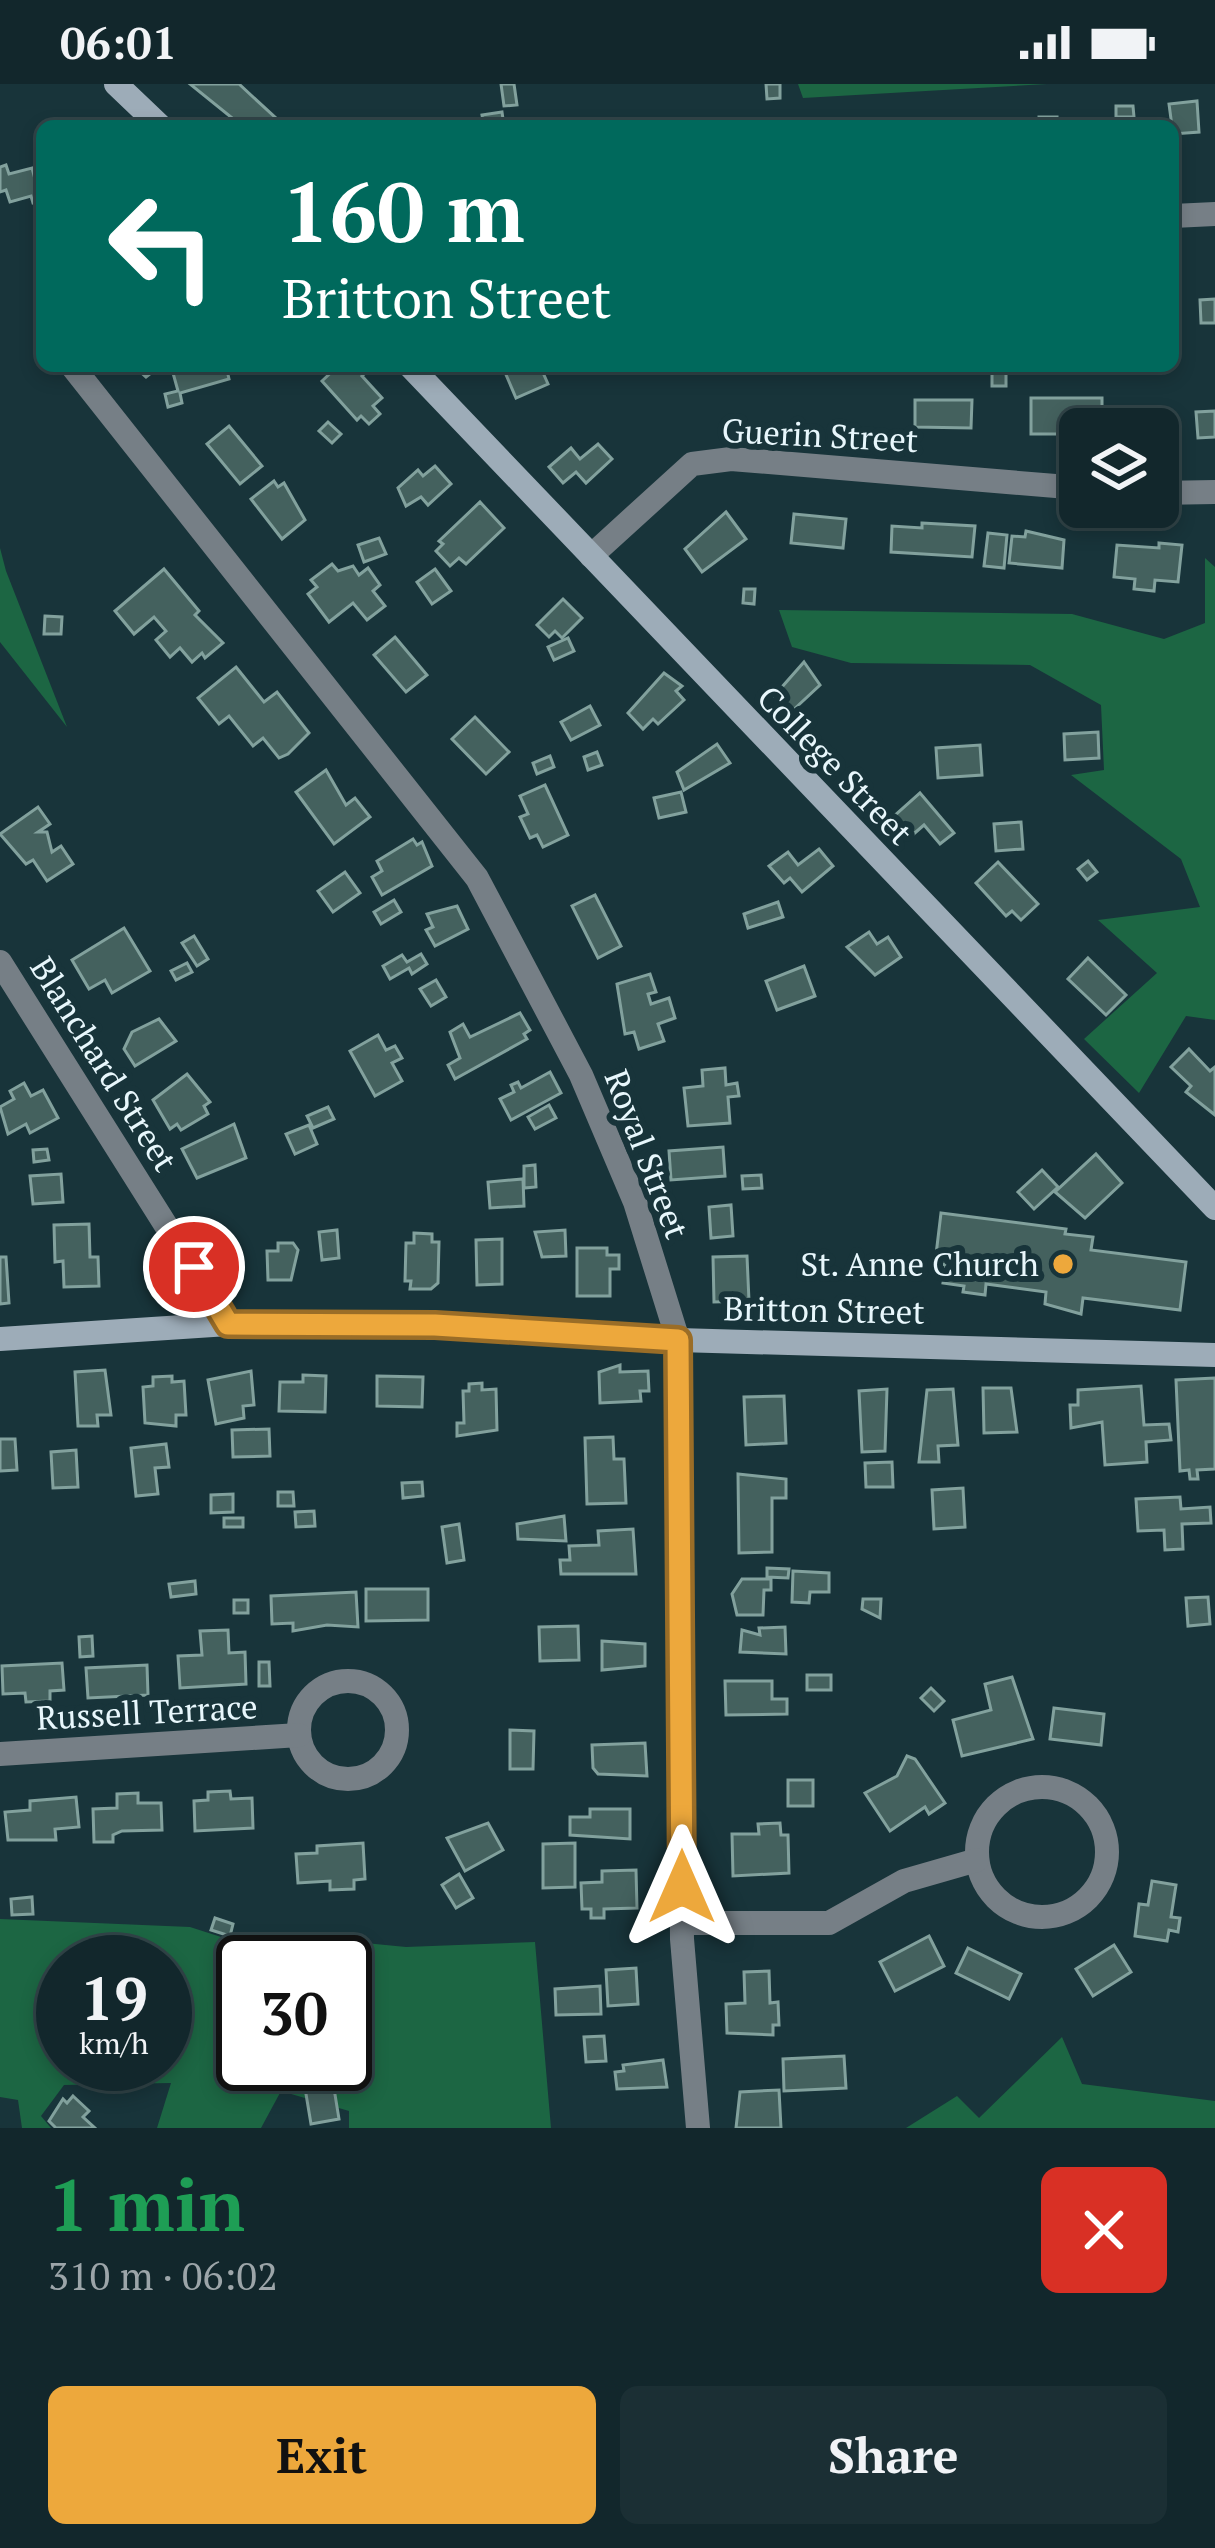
<!DOCTYPE html>
<meta charset="utf-8">
<style>
body{margin:0;font-family:"PT Serif",serif;background:#1b2f34;color:#f1f3f6;height:100vh;display:flex;flex-direction:column;font-size:45px;white-space:nowrap}
*{box-sizing:border-box;margin:0}
p{font-size:39px;color:#9ca5a9}
.icon{flex:none;width:66px;height:66px;fill:none;stroke:currentColor;stroke-width:2;stroke-linecap:round;stroke-linejoin:round}
.map{position:relative;height:2044px;overflow:hidden}
.side{display:flex;flex-direction:column;background:#12272c;flex:1}
.side>*{flex:none}
.banner{position:absolute;left:36px;top:36px;width:1143px;height:252px;border-radius:18px;box-shadow:0 6px 18px #0003,0 0 0 3px #314448;background:#00695c;color:#fff;overflow:hidden}
.buttons{position:absolute;left:1059px;top:324px;display:grid;gap:24px}
.buttons a{display:grid;place-items:center;width:120px;height:120px;border-radius:18px;background:#12272c;box-shadow:0 6px 18px #0003,0 0 0 3px #314448;font-size:60px}
.speed{position:absolute;left:36px;top:1851px;display:flex;gap:24px;font-size:60px;font-weight:700;text-align:center}
.speed>*{display:grid;place-content:center;width:156px;height:156px;border-radius:50%;background:#12272c;box-shadow:0 6px 18px #0003,0 0 0 3px #314448;line-height:1}
.speed small{font-size:30px;font-weight:400}
.speed .limit{border:6px solid #111;border-radius:18px;background:#fff;color:#111}
.pin{position:absolute;display:grid;place-items:center;width:102px;height:102px;color:#fff;margin:-51px;border:6px solid #fff;border-radius:50%;box-shadow:0 3px 12px #0007}
.me{position:absolute;width:132px;margin:-66px;rotate:0deg;stroke-linejoin:round;filter:drop-shadow(0 0 9px #0008)}
.turn{display:flex;align-items:center;gap:42px;height:252px;padding:0 48px;font-size:54px}
.turn .icon{width:156px;height:156px;stroke-width:2.5}
.turn b{display:block;font-size:84px;line-height:102px}
.round{display:grid;place-items:center;flex:none;width:126px;height:126px;border-radius:18px;background:#1b2f34}
.headline{display:flex;align-items:center;justify-content:space-between;height:204px;padding:0 48px}
h1{font-size:72px;font-weight:600;line-height:90px;color:#1e9e55}
.primary-button{display:flex;gap:24px;margin-top:auto;padding:24px 48px}
.primary-button a{flex:1;height:138px;border-radius:18px;background:#eda83c;color:#111;font-size:48px;font-weight:600;line-height:138px;text-align:center}
.primary-button a+a{background:#1b2f34;color:#f1f3f6}
.status{display:flex;justify-content:space-between;align-items:center;height:84px;padding:0 60px;background:#12272c;direction:ltr}
.status svg{height:33px;fill:currentColor}
.map>svg:first-child{display:block}
</style>
<div class="status"><b>06:01</b><svg viewBox="0 0 49 12"><path d="M0 12V9h3v3zM5 12V6h3v6zM10 12V3h3v9zM15 12V0h3v12zM26 1h20v11H26zM47 4h2v5h-2z"/></svg></div>
<div class="map">
<svg width="1215" height="2044" viewBox="0 0 1215 2044">
<rect width="100%" height="100%" fill="#18343a"/>
<g fill="#1c6643" fill-rule="evenodd">
<path d="M798 0H1047L803 14Z"/>
<path d="M0 464 6 487 67 643 0 558Z"/>
<path d="M1205 474 1215 483V936L1186 932 1139 1009 1084 955 1157 889 1098 836 1200 823 1181 775 1071 691 1104 686 1101 621 1030 581 851 579 792 563 779 526 1072 530 1164 555 1205 539Z"/>
<path d="M0 1835 190 1843 246 1861 273 1850 406 1863 535 1858 551 2044H349V2027L281 2007 261 2044H157L171 1999 64 2001 41 2032 51 2044H22L18 2016 0 2013ZM63 1878H165V1980H63ZM243 1878H345V1980H243Z"/>
<path d="M1062 1953 1082 2000 1215 2017V2044H906L957 2012 979 2034Z"/>
</g>
<g fill="#44615e" stroke="#82a19d" stroke-width="3">
<path d="M190 0H239L278 36 273 42H242Z"/>
<path d="M501 0H514L517 21 504 22Z"/>
<path d="M766 0H780V14L767 15Z"/>
<path d="M1197 17 1199 48 1173 50 1169 20Z"/>
<path d="M1116 22H1133L1134 33H1116Z"/>
<path d="M502 28 504 42H484L482 31Z"/>
<rect x="1039" y="33" width="18" height="9"/>
<path d="M1173 57H1179L1180 84H1173Z"/>
<path d="M6 81 9 90 32 84 41 117 33 119 31 112 10 118 6 106 0 108V83Z"/>
<path d="M1215 215V239H1201L1200 216Z"/>
<path d="M134 282H160L146 293Z"/>
<path d="M186 282H226L229 295 180 309 182 319 168 323 165 310 178 307 173 289Z"/>
<path d="M338 282H373L362 292 382 314 373 322 380 330 369 340 361 332 357 336 322 297Z"/>
<path d="M512 282H540L548 300 516 314 504 286Z"/>
<path d="M1006 288V302H992V289Z"/>
<path d="M1031 314H1102V343L1077 342 1071 336 1066 350H1031Z"/>
<path d="M915 316H972L971 344 915 343Z"/>
<path d="M1215 327V353L1198 354 1196 328Z"/>
<path d="M328 338 341 350 332 359 319 347Z"/>
<path d="M229 342 262 382 240 400 207 360Z"/>
<path d="M598 360 612 375 586 399 576 388 563 399 549 383 571 364 580 375Z"/>
<path d="M435 382 451 400 428 421 421 413 406 422 398 404 418 386 423 392Z"/>
<path d="M274 397 278 403 284 399 305 436 282 455 251 415Z"/>
<path d="M480 418 504 444 466 480 459 474 450 482 436 467 443 460 439 457Z"/>
<path d="M726 428 746 455 702 488 685 465Z"/>
<path d="M794 430 846 435 843 464 791 459Z"/>
<path d="M922 439 975 442 972 473 891 468 892 442 922 444Z"/>
<path d="M1026 447 1064 456 1062 484 1009 479 1012 452 1025 453Z"/>
<path d="M988 449 1007 451 1004 484 984 482Z"/>
<path d="M379 454 386 470 364 478 358 461Z"/>
<path d="M1159 459 1182 461 1178 498 1155 496 1154 507 1134 505 1135 495 1114 493 1117 461 1159 464Z"/>
<path d="M332 480 338 487 353 482 359 491 368 484 380 501 373 507 385 522 367 536 353 519 329 538 308 510 317 503 311 496Z"/>
<path d="M164 485 199 527 195 531 223 559 205 574 202 569 192 578 180 564 170 573 156 556 166 547 154 533 134 550 115 527Z"/>
<path d="M435 485 451 507 432 520 417 498Z"/>
<path d="M744 505H755L754 520 743 519Z"/>
<path d="M563 515 582 534 562 554 555 547 549 553 537 541Z"/>
<path d="M45 532 62 533 61 550H44Z"/>
<path d="M395 553 427 591 406 608 374 571Z"/>
<path d="M568 554 574 567 554 576 548 563Z"/>
<path d="M804 578 820 601 790 629 774 612Z"/>
<path d="M236 583 264 618 277 608 309 649 288 670 279 674 263 654 253 662 229 632 219 640 198 614Z"/>
<path d="M664 589 682 602 676 607 684 616 658 640 653 635 643 645 628 629Z"/>
<path d="M590 622 600 641 571 656 561 638Z"/>
<path d="M475 633 509 668 486 690 452 655Z"/>
<path d="M1098 648 1099 674 1065 676 1064 650Z"/>
<path d="M717 660 730 679 684 706 677 688Z"/>
<path d="M980 661 982 691 938 694 936 664Z"/>
<path d="M597 668 602 681 588 686 584 673Z"/>
<path d="M550 672 554 683 537 690 533 679Z"/>
<path d="M326 686 346 721 355 714 370 733 334 760 296 708Z"/>
<path d="M545 701 568 751 543 763 537 751 530 754 520 733 528 730 520 712Z"/>
<path d="M681 708 686 728 659 734 654 714Z"/>
<path d="M920 709 954 749 940 760 924 741 909 754 892 734Z"/>
<path d="M38 723 50 740 38 748H47L52 768 61 762 73 780 47 797 33 776 26 780 0 750Z"/>
<path d="M1021 738 1023 765 996 767 994 740Z"/>
<path d="M413 755 417 761 422 758 432 782 382 811 372 793 382 787 377 777Z"/>
<path d="M819 765 833 782 802 808 790 794 784 799 769 782 788 768 798 781Z"/>
<path d="M1088 777 1097 788 1087 796 1078 785Z"/>
<path d="M998 778 1038 820 1021 836 1012 827 1006 832 976 799Z"/>
<path d="M345 788 360 809 333 828 318 807Z"/>
<path d="M595 811 621 862 598 874 572 822Z"/>
<path d="M394 816 401 828 381 840 374 828Z"/>
<path d="M778 818 783 833 748 844 744 830Z"/>
<path d="M457 822 468 845 435 862 426 846 433 843 427 830Z"/>
<path d="M124 844 150 887 112 909 105 896 89 905 72 876Z"/>
<path d="M869 848 877 860 888 853 901 873 875 891 847 863Z"/>
<path d="M194 852 208 875 197 882 182 859Z"/>
<path d="M421 870 427 880 412 890 409 884 390 895 383 882 402 871 407 878Z"/>
<path d="M1088 874 1126 911 1106 931 1068 895Z"/>
<path d="M187 879 192 888 176 896 171 887Z"/>
<path d="M804 882 815 912 777 926 766 897Z"/>
<path d="M650 890 656 908 648 910 651 920 669 914 675 934 658 940 664 957 639 965 634 948 625 950 617 900Z"/>
<path d="M436 896 446 913 431 922 420 905Z"/>
<path d="M520 929 530 946 524 950 527 955 455 995 448 981 460 974 450 948 463 940 470 953Z"/>
<path d="M159 935 176 957 135 982 124 965 132 948Z"/>
<path d="M378 951 386 966 395 962 402 974 392 979 402 997 375 1012 350 967Z"/>
<path d="M1189 965 1210 987 1215 983V1031L1186 1008 1191 1002 1171 983Z"/>
<path d="M725 984 726 1001 737 999 739 1012 728 1013 730 1039 688 1042 684 1004 703 1002 702 986Z"/>
<path d="M550 988 561 1009 511 1036 500 1015 514 1008 511 1001 518 998 521 1004Z"/>
<path d="M187 990 210 1018 204 1022 208 1030 181 1046 177 1040 170 1045 153 1016Z"/>
<path d="M24 999 31 1012 43 1006 58 1034 30 1049 26 1040 8 1050 0 1023 14 1015 10 1007Z"/>
<path d="M549 1021 556 1034 535 1045 528 1033Z"/>
<path d="M328 1023 334 1035 313 1044 307 1032Z"/>
<path d="M234 1040 246 1074 197 1094 182 1065Z"/>
<path d="M309 1041 317 1060 295 1070 286 1050Z"/>
<path d="M723 1063 725 1092 671 1096 669 1067Z"/>
<path d="M47 1065 49 1076 34 1078 33 1066Z"/>
<path d="M1096 1070 1122 1099 1085 1134 1055 1108Z"/>
<path d="M535 1081 536 1103 524 1104V1082Z"/>
<path d="M1042 1086 1058 1103 1034 1125 1018 1108Z"/>
<path d="M61 1090 63 1118 33 1120 30 1092Z"/>
<path d="M761 1091 762 1104 743 1105 742 1092Z"/>
<path d="M523 1095 524 1122 490 1124 488 1098Z"/>
<path d="M731 1121 733 1152 711 1154 709 1123Z"/>
<path d="M941 1129 1066 1145 1065 1150 1093 1153 1091 1166 1186 1178 1180 1226 1083 1214 1081 1230 1045 1220 1046 1208 986 1200 985 1211 963 1208 964 1202 943 1199 946 1181 935 1179Z"/>
<path d="M89 1140 90 1173H98L99 1202 64 1203 63 1177 55 1178 54 1141Z"/>
<path d="M337 1146 339 1174 322 1176 319 1148Z"/>
<path d="M565 1146 566 1172 542 1173 535 1148Z"/>
<path d="M414 1149 432 1150V1158H439L438 1199 431 1205H410L411 1197H405L406 1159H414Z"/>
<path d="M502 1155V1200L477 1201 476 1156Z"/>
<path d="M278 1159H293L298 1166 291 1196H268L267 1167H278Z"/>
<path d="M577 1164H607V1171H619V1185H610V1212H577Z"/>
<path d="M747 1172 749 1217 714 1218 713 1173Z"/>
<path d="M0 1173H6L9 1219 0 1220Z"/>
<path d="M620 1281V1288L648 1287 649 1307H640L641 1317 600 1319 599 1288Z"/>
<path d="M105 1286 111 1331H97L98 1342H78L75 1288Z"/>
<path d="M251 1287 254 1321 243 1322 244 1334 216 1340 208 1296Z"/>
<path d="M303 1291 326 1292 325 1328 279 1327 280 1298H303Z"/>
<path d="M172 1292V1298L184 1297 186 1331H176V1342L145 1339 143 1303 153 1302V1293Z"/>
<path d="M377 1292 423 1293 422 1323 377 1322Z"/>
<path d="M1215 1294V1385L1197 1386 1198 1395H1190L1189 1386 1180 1387 1176 1296Z"/>
<path d="M482 1299V1306L496 1305 497 1346 457 1352V1339H464L463 1307H469V1300Z"/>
<path d="M1141 1302 1144 1341 1169 1340 1171 1356 1146 1358 1147 1378 1105 1381 1102 1338 1071 1344 1070 1321H1078V1306Z"/>
<path d="M983 1304H1011L1017 1348 984 1349Z"/>
<path d="M887 1305 885 1367 862 1368 859 1307Z"/>
<path d="M953 1305 958 1361 938 1362 939 1378H919L927 1306Z"/>
<path d="M784 1312 786 1359 746 1361 744 1313Z"/>
<path d="M269 1345 270 1372 233 1373 232 1346Z"/>
<path d="M613 1353 614 1375H624L626 1419 587 1420 585 1354Z"/>
<path d="M0 1355H15L17 1386 0 1387Z"/>
<path d="M166 1360 169 1383 155 1384 158 1410 136 1412 131 1364Z"/>
<path d="M76 1366 78 1403 53 1404 51 1368Z"/>
<path d="M892 1378 893 1403H866L865 1379Z"/>
<path d="M738 1390 786 1395V1414H772V1468L739 1469Z"/>
<path d="M422 1398 423 1412 403 1414 402 1399Z"/>
<path d="M963 1404 965 1443 934 1445 932 1406Z"/>
<path d="M278 1408H293L294 1422H278Z"/>
<path d="M233 1410V1428L211 1429V1411Z"/>
<path d="M1180 1413 1181 1425 1210 1423 1211 1439 1182 1440 1183 1465 1165 1466 1164 1446 1138 1447 1136 1415Z"/>
<path d="M314 1427 315 1442 296 1443 295 1428Z"/>
<path d="M564 1432 566 1457 518 1455 517 1440Z"/>
<rect x="224" y="1434" width="19" height="9"/>
<path d="M459 1440 464 1476 447 1479 442 1443Z"/>
<path d="M633 1445 636 1490H561L560 1476H570L569 1462 599 1461 598 1447Z"/>
<path d="M767 1484 789 1485 788 1494 767 1493Z"/>
<path d="M793 1487 829 1489V1508H810L809 1519 792 1518Z"/>
<path d="M742 1495H771V1506H764L763 1531H737L732 1510Z"/>
<path d="M195 1497 196 1510 171 1513 169 1500Z"/>
<path d="M366 1505H428V1536L366 1537Z"/>
<path d="M356 1508 358 1543 327 1541 293 1547V1539L272 1540 271 1512Z"/>
<path d="M1208 1513 1210 1540 1188 1542 1186 1514Z"/>
<path d="M863 1515H881L880 1534 862 1525Z"/>
<rect x="234" y="1516" width="14" height="13"/>
<path d="M578 1542 579 1576 540 1577 539 1543Z"/>
<path d="M785 1543 786 1570 740 1568 742 1546 760 1551 759 1544Z"/>
<path d="M228 1546 229 1569 245 1568 246 1600 180 1604 178 1572 202 1571 200 1547Z"/>
<path d="M92 1552 93 1572 80 1573 79 1553Z"/>
<path d="M602 1557 645 1560V1582L602 1586Z"/>
<path d="M259 1578H269L270 1602H259Z"/>
<path d="M62 1579 64 1606 50 1607V1617L26 1618 25 1609 3 1610 2 1582Z"/>
<path d="M147 1581 148 1611 88 1614 86 1584Z"/>
<rect x="807" y="1591" width="24" height="15"/>
<path d="M1012 1593 1033 1655 962 1672 953 1636 991 1626 985 1600Z"/>
<path d="M725 1597H772V1615H787V1630L726 1631Z"/>
<path d="M931 1604 944 1617 934 1627 921 1614Z"/>
<path d="M1054 1624 1104 1630 1101 1661 1050 1655Z"/>
<path d="M510 1646 534 1647 533 1685H510Z"/>
<path d="M645 1659 647 1692 598 1690 593 1684 592 1661Z"/>
<path d="M907 1672 915 1675 945 1719 929 1730 925 1723 890 1747 865 1709 897 1692Z"/>
<rect x="788" y="1696" width="25" height="26"/>
<path d="M230 1707 231 1715 252 1714 253 1744 195 1747 194 1717 208 1716V1708Z"/>
<path d="M138 1709V1719H161L162 1746 122 1747 113 1751V1758H94L93 1725 117 1724V1710Z"/>
<path d="M76 1713 79 1743 55 1745 56 1756H8L5 1728 30 1726V1717Z"/>
<path d="M590 1725H630V1755L570 1751V1733H590Z"/>
<path d="M488 1739 503 1766 465 1787 447 1754Z"/>
<path d="M780 1739 781 1751H788L789 1789 733 1792 732 1750H759L758 1740Z"/>
<path d="M363 1759 365 1795 354 1796V1805L330 1806V1797L298 1799 296 1770 317 1769V1762Z"/>
<path d="M575 1759V1803L543 1804V1760Z"/>
<path d="M636 1786 637 1824 604 1825V1834H591V1825H582L581 1799 602 1798V1787Z"/>
<path d="M459 1790 473 1814 456 1824 442 1801Z"/>
<path d="M1152 1797 1176 1801 1171 1833 1180 1834 1178 1848 1169 1846 1167 1857 1135 1852 1139 1820 1148 1821Z"/>
<path d="M32 1813 33 1830 12 1831 11 1815Z"/>
<path d="M215 1834 233 1840 230 1852 211 1846Z"/>
<path d="M929 1852 944 1882 895 1907 880 1878Z"/>
<path d="M1114 1861 1131 1888 1093 1912 1076 1885Z"/>
<path d="M968 1864 1021 1890 1009 1915 956 1889Z"/>
<path d="M636 1884 638 1920 608 1922 606 1886Z"/>
<path d="M769 1887 770 1919 778 1918 779 1941H773V1951L727 1949 726 1920 745 1919 744 1888Z"/>
<path d="M600 1902 601 1930 556 1931 555 1905Z"/>
<path d="M604 1952 606 1977 586 1978 584 1953Z"/>
<path d="M844 1972 846 2004 784 2007 783 1975Z"/>
<path d="M663 1976 667 2003 617 2005 615 1988 624 1987 623 1981Z"/>
<path d="M301 1980H330L339 2035 311 2040Z"/>
<path d="M779 2006 781 2044H736L740 2008Z"/>
<path d="M73 2012 89 2027 83 2033 95 2044H56L49 2037 63 2015 67 2019Z"/>
</g>
<g fill="none" stroke-linecap="round" stroke-linejoin="round">
<g stroke="#767f86" stroke-width="24">
<path d="M1173 132 1215 130"/>
<path d="M72 282 477 794 581 991 635 1118 678 1256 682 1855 698 2044"/>
<path d="M1158 409 1215 408"/>
<path d="M591 472 692 380 731 375 1080 404"/>
<path d="M0 878 228 1240"/>
<circle cx="348" cy="1646" r="49"/>
<path d="M0 1670 299 1651"/>
<circle cx="1042" cy="1768" r="65"/>
<path d="M682 1839H829L904 1797 977 1776"/>
</g>
<g stroke="#9dacb8" stroke-width="24">
<path d="M116 0 160 42"/>
<path d="M410 282 1215 1124"/>
<path d="M0 1255 228 1240 435 1242 678 1256 1215 1271"/>
</g>
</g>
<g fill="none" stroke-linecap="round" stroke-linejoin="round">
<g stroke="#9a6d27" stroke-width="30">
<path id="route" d="M194 1183 228 1240 435 1241 678 1256 682 1803"/>
</g>
<use href="#route" stroke="#eda83c" stroke-width="21"/>
</g>
<circle fill="#eda83c" stroke="#18343a" stroke-width="4.5" cx="1063" cy="1180" r="12"/>
<g text-anchor="middle" stroke-width="12" stroke-linejoin="round" paint-order="stroke">
<g font-size="33" fill="#e8f7fc" stroke="#18343a">
<text transform="translate(820 351) rotate(3)" y="12">Guerin Street</text>
<text transform="translate(835 681) rotate(46)" y="12">College Street</text>
<text transform="translate(104 980) rotate(58)" y="12">Blanchard Street</text>
<text transform="translate(647 1070) rotate(69)" y="12">Royal Street</text>
<text transform="translate(824 1226) rotate(1)" y="12">Britton Street</text>
<text transform="translate(147 1628) rotate(-3)" y="12">Russell Terrace</text>
</g>
<g font-size="33" fill="#e8f7fc" stroke="#18343a" text-anchor="end">
<text x="1039" y="1192">St. Anne Church</text>
</g>
</g>
</svg>
<div class="buttons">
<a><svg class="icon" aria-label="layers" viewBox="0 0 24 24"><path d="M12 4l9 5-9 5-9-5zM3 14l9 5 9-5"/></svg></a>
</div>
<div class="speed"><div>19<small>km/h</small></div><div class="limit">30</div></div>
<div class="pin" style="left:194px;top:1183px;background:#d93025"><svg class="icon" aria-label="arrive" viewBox="0 0 24 24"><path d="M6 21V4h12l-3 4 3 4H6"/></svg></div>
<svg class="me" style="left:682px;top:1803px" viewBox="-20 -20 40 40"><path d="M0-17L14 15 0 8-14 15z" fill="#eda83c" stroke="#fff" stroke-width="4"/></svg>
<div class="banner">
<div class="turn"><svg class="icon" aria-label="left" viewBox="0 0 24 24"><path d="M17 20v-9H6M10 6l-5 5 5 5"/></svg><div><b>160 m</b>Britton Street</div></div>
</div>
</div>
<section class="side">
<div class="headline"><div><h1>1 min</h1><p>310 m · 06:02</p></div><a class="round" style="background:#d93025;color:#fff"><svg class="icon" aria-label="close" viewBox="0 0 24 24"><path d="M6 6l12 12M18 6L6 18"/></svg></a></div>
<div class="primary-button"><a>Exit</a><a>Share</a></div>
</section>
